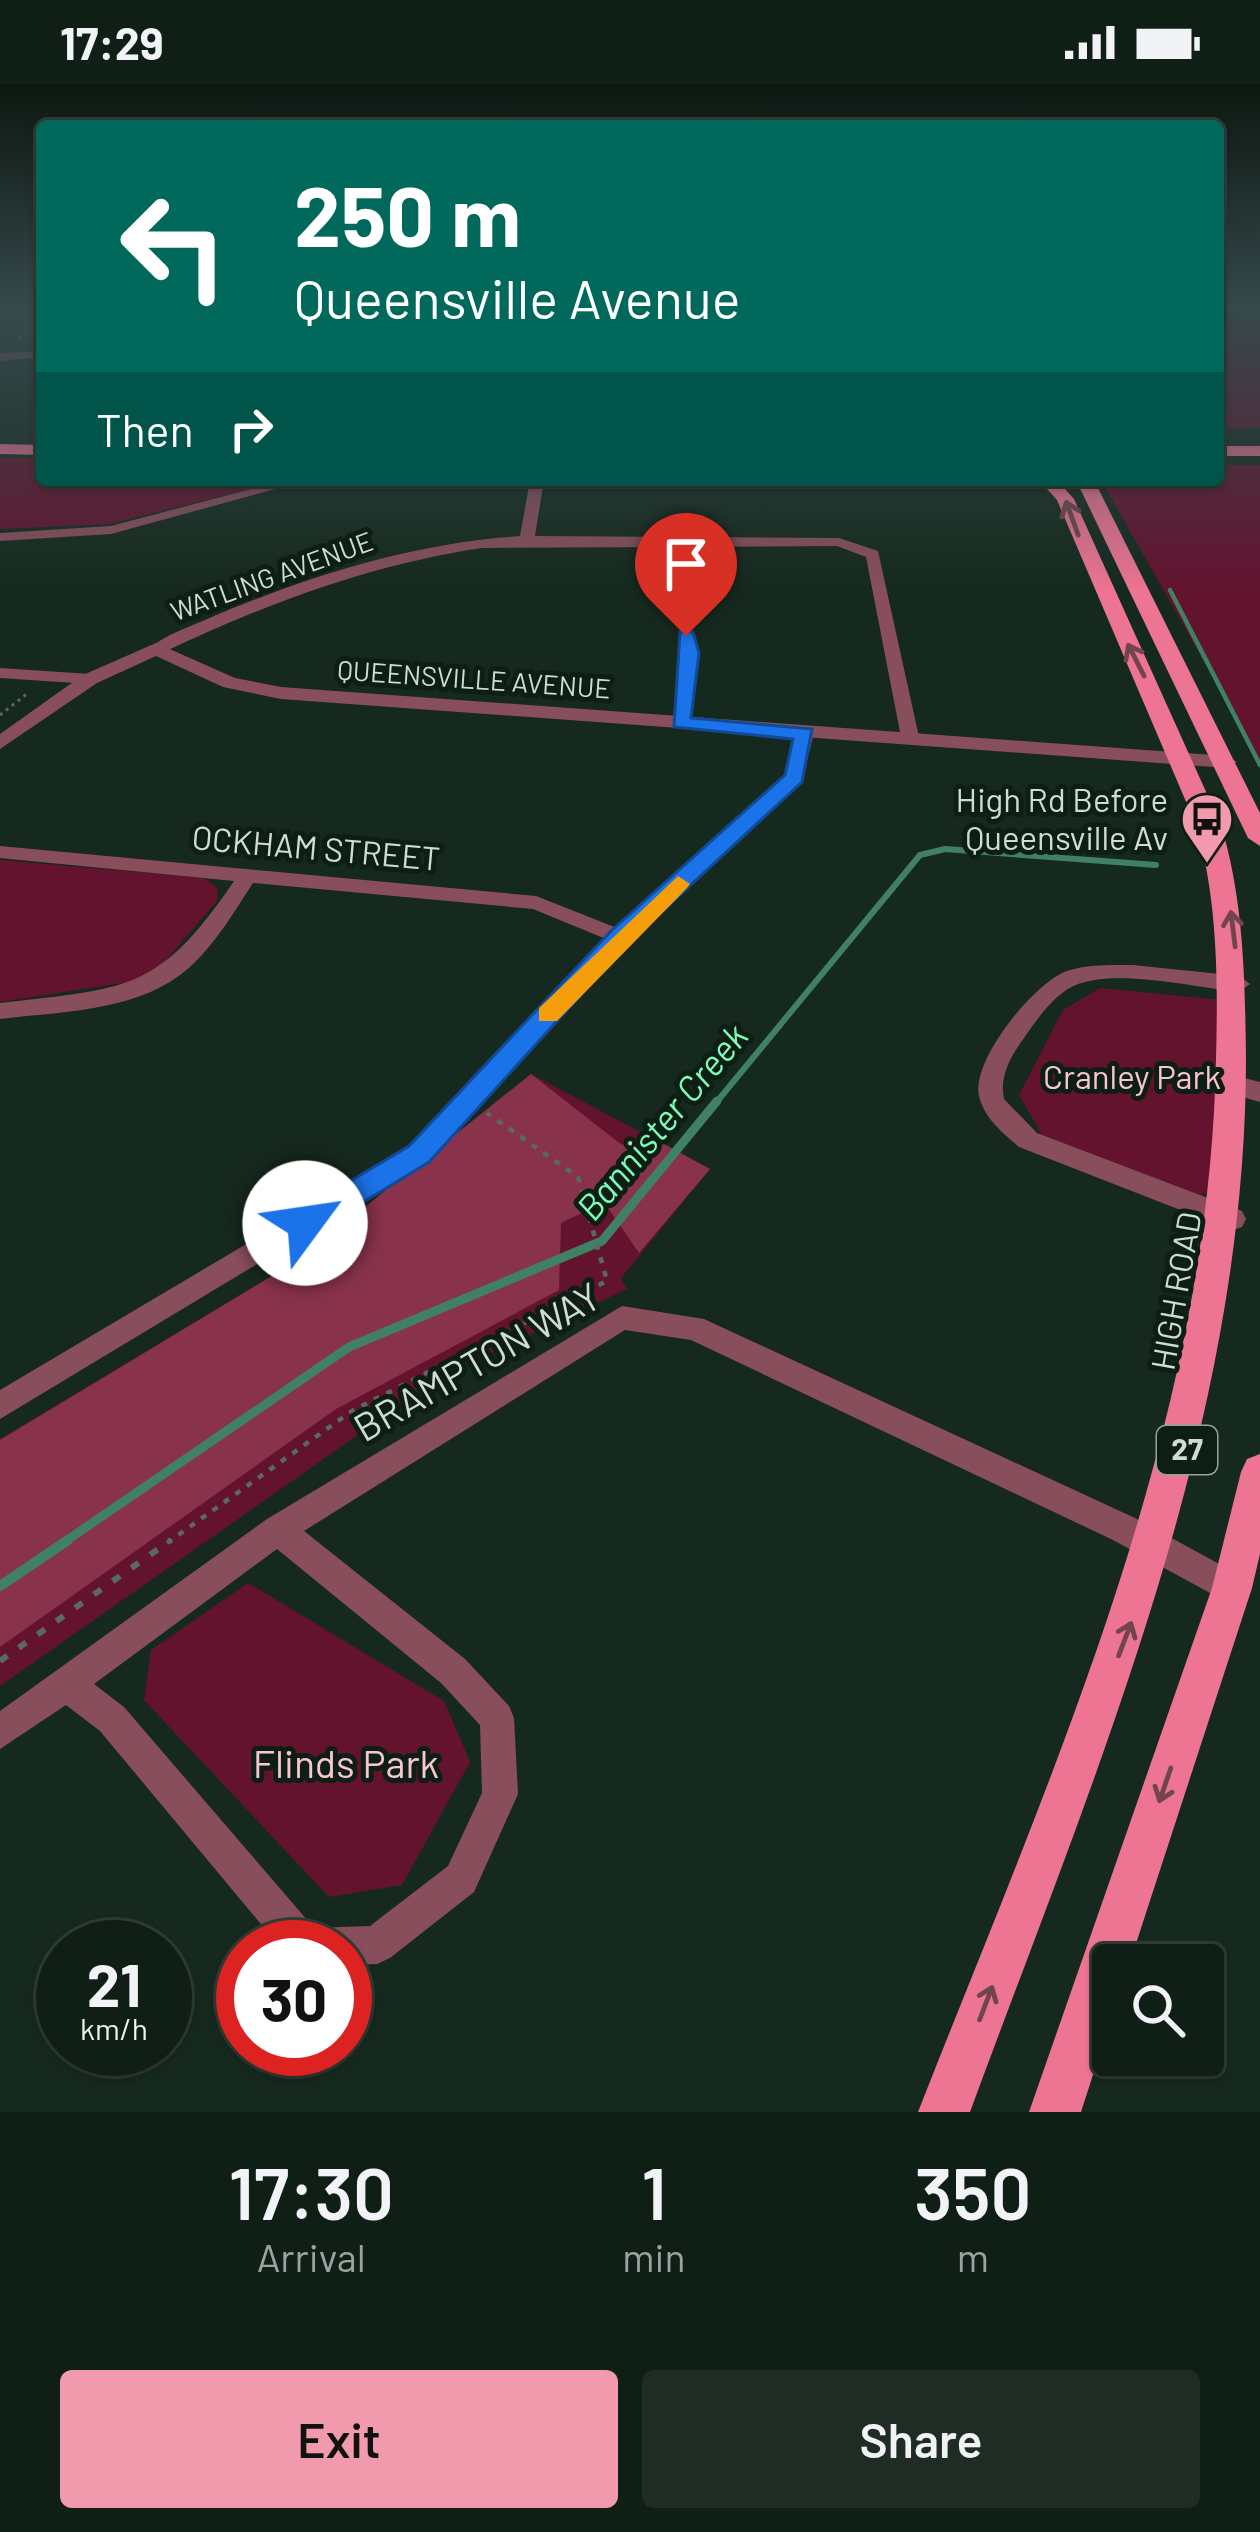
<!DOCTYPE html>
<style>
body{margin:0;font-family:Barlow,sans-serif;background:#1e2c23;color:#f1f3f6;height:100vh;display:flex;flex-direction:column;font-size:45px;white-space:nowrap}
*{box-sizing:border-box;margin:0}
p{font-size:39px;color:#9ca2a1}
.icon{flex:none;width:66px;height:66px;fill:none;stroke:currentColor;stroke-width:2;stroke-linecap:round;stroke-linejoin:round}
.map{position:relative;height:2028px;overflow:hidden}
.side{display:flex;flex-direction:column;background:#101f16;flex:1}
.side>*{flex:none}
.hud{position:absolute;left:36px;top:36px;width:1188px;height:366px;border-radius:12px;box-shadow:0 3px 9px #0004,0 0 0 3px #303d35;background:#00695c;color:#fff;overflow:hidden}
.fabs{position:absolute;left:1092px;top:1860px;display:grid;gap:24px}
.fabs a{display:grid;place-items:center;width:132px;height:132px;border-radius:12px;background:#101f16;box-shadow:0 3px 9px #0004,0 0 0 3px #303d35;font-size:60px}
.speed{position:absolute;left:36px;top:1836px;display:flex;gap:24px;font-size:60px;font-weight:700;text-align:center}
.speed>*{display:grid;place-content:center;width:156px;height:156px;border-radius:50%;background:#101f16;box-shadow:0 3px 9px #0004,0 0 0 3px #303d35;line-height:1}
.speed small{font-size:30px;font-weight:400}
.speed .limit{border:18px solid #d22;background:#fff;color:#111}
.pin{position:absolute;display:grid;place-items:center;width:102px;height:102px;color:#fff;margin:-123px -51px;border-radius:50% 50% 50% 0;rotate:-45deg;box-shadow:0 0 12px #0007}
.pin .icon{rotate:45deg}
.me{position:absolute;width:132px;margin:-66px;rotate:59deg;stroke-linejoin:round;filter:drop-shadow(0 0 9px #0008)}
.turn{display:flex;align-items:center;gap:42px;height:252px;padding:0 60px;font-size:54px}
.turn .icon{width:156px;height:156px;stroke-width:2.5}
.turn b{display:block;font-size:84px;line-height:102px}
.then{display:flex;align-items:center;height:114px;padding:0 60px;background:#0003;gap:24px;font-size:45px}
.eta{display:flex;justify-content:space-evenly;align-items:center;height:204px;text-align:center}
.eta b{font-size:72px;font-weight:600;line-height:84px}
.cta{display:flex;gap:24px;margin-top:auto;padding:24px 60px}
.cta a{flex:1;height:138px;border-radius:12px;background:#f29aad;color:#111;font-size:48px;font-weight:600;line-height:138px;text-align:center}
.cta a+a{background:#1e2c23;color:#f1f3f6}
.status{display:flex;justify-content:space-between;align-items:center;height:84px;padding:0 60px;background:#101f16;direction:ltr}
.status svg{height:33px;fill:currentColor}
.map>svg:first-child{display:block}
</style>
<div class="status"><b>17:29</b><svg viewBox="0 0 49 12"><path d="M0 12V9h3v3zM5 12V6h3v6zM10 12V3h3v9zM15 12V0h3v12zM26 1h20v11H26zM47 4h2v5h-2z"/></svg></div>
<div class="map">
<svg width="1260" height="2028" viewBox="0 0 1260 2028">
<rect width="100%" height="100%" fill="#16291e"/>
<path fill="#183223" d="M0 225H42V264L0 268Z"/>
<g fill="#64132f">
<path d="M1218 225H1260V344L1218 345Z"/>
<path d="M0 374H42V396H286L109 440 0 445Z"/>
<path d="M1218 381H1260V676L1101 396H1218Z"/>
<path d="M0 776 204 794 218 804 217 817 160 883 128 898 0 918Z"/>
<path d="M1100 904 1222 916 1223 1103 1200 1111 1042 1051 1019 1011 1063 926Z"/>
<path d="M531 990 710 1085 621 1194 627 1205 442 1292 0 1602V1355L300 1175Z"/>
<path d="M248 1499 444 1617 470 1678 402 1801 329 1813 144 1616 151 1566Z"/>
</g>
<path fill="#89324b" d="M531 990 622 1061 644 1049 710 1085 639 1169 604 1118 561 1139 559 1206 336 1325 0 1563V1356L300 1175Z"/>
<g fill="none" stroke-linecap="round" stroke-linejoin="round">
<path stroke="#408165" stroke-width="4.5" d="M1170 506 1260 681"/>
<path stroke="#408165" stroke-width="6" d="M715 1020 920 771 945 765 1156 781"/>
<path stroke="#408165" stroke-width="9" d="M63 1459 349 1263 602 1157 717 1017"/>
<path stroke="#408165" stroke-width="10" d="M0 1502 68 1456"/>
<g stroke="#5a6a60" stroke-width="3" stroke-dasharray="3 4.5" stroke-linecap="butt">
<path d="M19 254 42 240"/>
<path d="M0 631 28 609"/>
</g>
<path stroke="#5a6a60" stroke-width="4.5" stroke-dasharray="6 8" stroke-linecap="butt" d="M167 1459 352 1327 607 1197 578 1093 487 1029"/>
<path stroke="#5a6a60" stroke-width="6" stroke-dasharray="9 14" stroke-linecap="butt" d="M0 1577 171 1456"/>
<g fill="#894e5c" fill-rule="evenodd">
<path d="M42 267V273L0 277V269Z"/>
<path d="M285 396H308L111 450 0 457V449L111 442Z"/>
<path d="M530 396H544L535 452 839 454 878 467 919 653 910 658 901 653 866 473 837 462 482 464C369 481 265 520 162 569L148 565C166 550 192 542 214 532 312 491 414 459 520 452Z"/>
<path d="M687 547 695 552 698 569 690 639 681 644 672 639 682 569 679 552Z"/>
<path d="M0 584 90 590 99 595 90 600 0 594Z"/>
<path d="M805 644 814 649 802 697 628 858 428 1077 0 1335V1306L410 1063 606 855 533 825 253 799C234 828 216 859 190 883 140 928 63 927 0 935V919C127 904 158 909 234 797L0 774V762L536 812 617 844 786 691 796 649Z"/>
<path d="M1133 881 1239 892 1250 900 1239 908C1195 903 1119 885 1078 900 1056 908 1037 935 1024 954 1011 972 999 992 1004 1015L1037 1049 1242 1127 1246 1135 1242 1143 1233 1146 1224 1143 1019 1063C1003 1049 984 1034 979 1012 971 976 1035 898 1067 887 1088 880 1111 881 1133 881Z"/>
<path d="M622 1222 704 1235 1135 1434 1243 1493 1248 1504 1243 1515 1232 1520 1221 1515 1113 1456 691 1256 625 1246 304 1447 465 1575 509 1622 514 1634 518 1710 474 1808 390 1874 377 1880 345 1881V1863H280L100 1647 66 1621 0 1665V1627L267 1435ZM277 1465 441 1599 480 1641 482 1709 448 1782 370 1842 314 1844 124 1623 94 1600Z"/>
</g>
<g fill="#894e5c" fill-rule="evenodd">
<path d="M156 559 235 594 281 603 1227 672 1237 678 1227 684 281 615 223 603 156 572 97 599 0 665V650L83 591Z"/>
<path d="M1244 994 1260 998V1018L1235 1011 1231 1004Z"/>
</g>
<g fill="#ee7493" fill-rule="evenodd">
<path d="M0 360 42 361V371L0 370Z"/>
<rect x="1218" y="362" width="42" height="10"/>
<path d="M1039 396H1057L1074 415 1221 741C1244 817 1245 896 1246 975 1246 1344 1095 1688 970 2028H918C1051 1689 1209 1346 1216 975 1218 896 1218 817 1196 741L1057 416Z"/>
<path d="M1076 396H1094L1260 729V762L1248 754Z"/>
<path d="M1260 1370V1470L1252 1504 1129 1881H1113V1929L1081 2028H1029L1212 1504 1241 1388 1247 1375Z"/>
</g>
</g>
<defs><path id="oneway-shaft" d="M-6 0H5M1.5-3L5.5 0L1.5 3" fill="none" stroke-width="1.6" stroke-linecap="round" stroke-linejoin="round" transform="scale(3)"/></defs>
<g stroke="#72454e">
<use href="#oneway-shaft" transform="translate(1072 434) rotate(-110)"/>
<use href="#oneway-shaft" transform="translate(1136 576) rotate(-117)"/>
<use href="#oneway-shaft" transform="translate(1233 845) rotate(-97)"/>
<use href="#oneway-shaft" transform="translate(1125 1555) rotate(-69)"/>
<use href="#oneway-shaft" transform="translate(1165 1701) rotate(109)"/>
<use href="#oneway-shaft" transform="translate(986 1919) rotate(-69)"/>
</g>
<linearGradient id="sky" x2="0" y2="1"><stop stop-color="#0c1710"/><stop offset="0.44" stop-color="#36494c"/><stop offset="1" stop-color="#36494c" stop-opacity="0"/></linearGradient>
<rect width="1260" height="509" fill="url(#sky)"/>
<path fill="#1a73e8" stroke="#114b97" stroke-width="3" d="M680 548H693L699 569 691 634 812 645 802 698 628 859 429 1078 316 1147H295L290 1139 295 1130 409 1062 611 847 785 691 793 655 674 643Z"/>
<path fill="#f59e0b" d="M678 792 690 800 686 805 557 937H539V924Z"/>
<defs>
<g id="bus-pin" transform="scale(2.7)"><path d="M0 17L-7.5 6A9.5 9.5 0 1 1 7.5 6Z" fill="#f29aad" stroke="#0d1f15"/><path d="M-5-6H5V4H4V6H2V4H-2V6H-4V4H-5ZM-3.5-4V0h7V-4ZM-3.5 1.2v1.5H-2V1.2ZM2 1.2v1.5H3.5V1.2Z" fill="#111"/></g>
</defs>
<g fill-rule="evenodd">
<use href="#bus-pin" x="1207" y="735"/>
</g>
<g text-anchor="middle" stroke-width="10" stroke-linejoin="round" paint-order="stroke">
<g font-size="27" fill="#d0dbd4" stroke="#0d1f15">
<text transform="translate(272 493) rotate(-20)" y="9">WATLING AVENUE</text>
<text transform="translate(474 596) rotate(4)" y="9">QUEENSVILLE AVENUE</text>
</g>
<rect fill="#0d1f15" stroke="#96a39b" stroke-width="3" x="1157" y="1342" width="60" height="48" rx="9"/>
<g font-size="30" font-weight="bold" fill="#d0dbd4">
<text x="1187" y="1376">27</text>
</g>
<g font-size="33" fill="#d0dbd4" stroke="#0d1f15" text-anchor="end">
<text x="1168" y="728">High Rd Before<tspan x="1168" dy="38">Queensville Av</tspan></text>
</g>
<g font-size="33" fill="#d0dbd4" stroke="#0d1f15">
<text transform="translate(316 764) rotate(5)" y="12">OCKHAM STREET</text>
<text transform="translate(1176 1207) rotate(-80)" y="12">HIGH ROAD</text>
</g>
<g font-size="33" fill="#f9c5cf" stroke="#0d1f15">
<text x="1132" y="1005">Cranley Park</text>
</g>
<g font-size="36" font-style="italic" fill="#7dfcb7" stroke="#0d1f15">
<text transform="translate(662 1038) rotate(-50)" y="13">Bannister Creek</text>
</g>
<g font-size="39" fill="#d0dbd4" stroke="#0d1f15">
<text transform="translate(477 1278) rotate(-30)" y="14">BRAMPTON WAY</text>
</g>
<g font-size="39" fill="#f9c5cf" stroke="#0d1f15">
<text x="346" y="1694">Flinds Park</text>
</g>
</g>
</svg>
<div class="fabs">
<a><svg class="icon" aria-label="search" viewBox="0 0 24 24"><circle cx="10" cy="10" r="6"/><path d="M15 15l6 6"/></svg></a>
</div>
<div class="speed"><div>21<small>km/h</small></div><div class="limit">30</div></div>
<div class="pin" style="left:686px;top:552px;background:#d93025"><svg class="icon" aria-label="arrive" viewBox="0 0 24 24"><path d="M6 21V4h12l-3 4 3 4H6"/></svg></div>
<svg class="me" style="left:305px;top:1139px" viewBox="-20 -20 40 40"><circle r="19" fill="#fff"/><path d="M0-13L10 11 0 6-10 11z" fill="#1a73e8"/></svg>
<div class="hud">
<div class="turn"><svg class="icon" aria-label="left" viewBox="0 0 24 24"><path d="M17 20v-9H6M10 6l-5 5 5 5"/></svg><div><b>250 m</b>Queensville Avenue</div></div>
<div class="then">Then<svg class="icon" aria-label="right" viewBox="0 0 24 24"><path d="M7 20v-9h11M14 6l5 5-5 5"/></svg></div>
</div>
</div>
<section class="side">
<div class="eta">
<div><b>17:30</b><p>Arrival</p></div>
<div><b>1</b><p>min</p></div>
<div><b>350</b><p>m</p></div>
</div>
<div class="cta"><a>Exit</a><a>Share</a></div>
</section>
